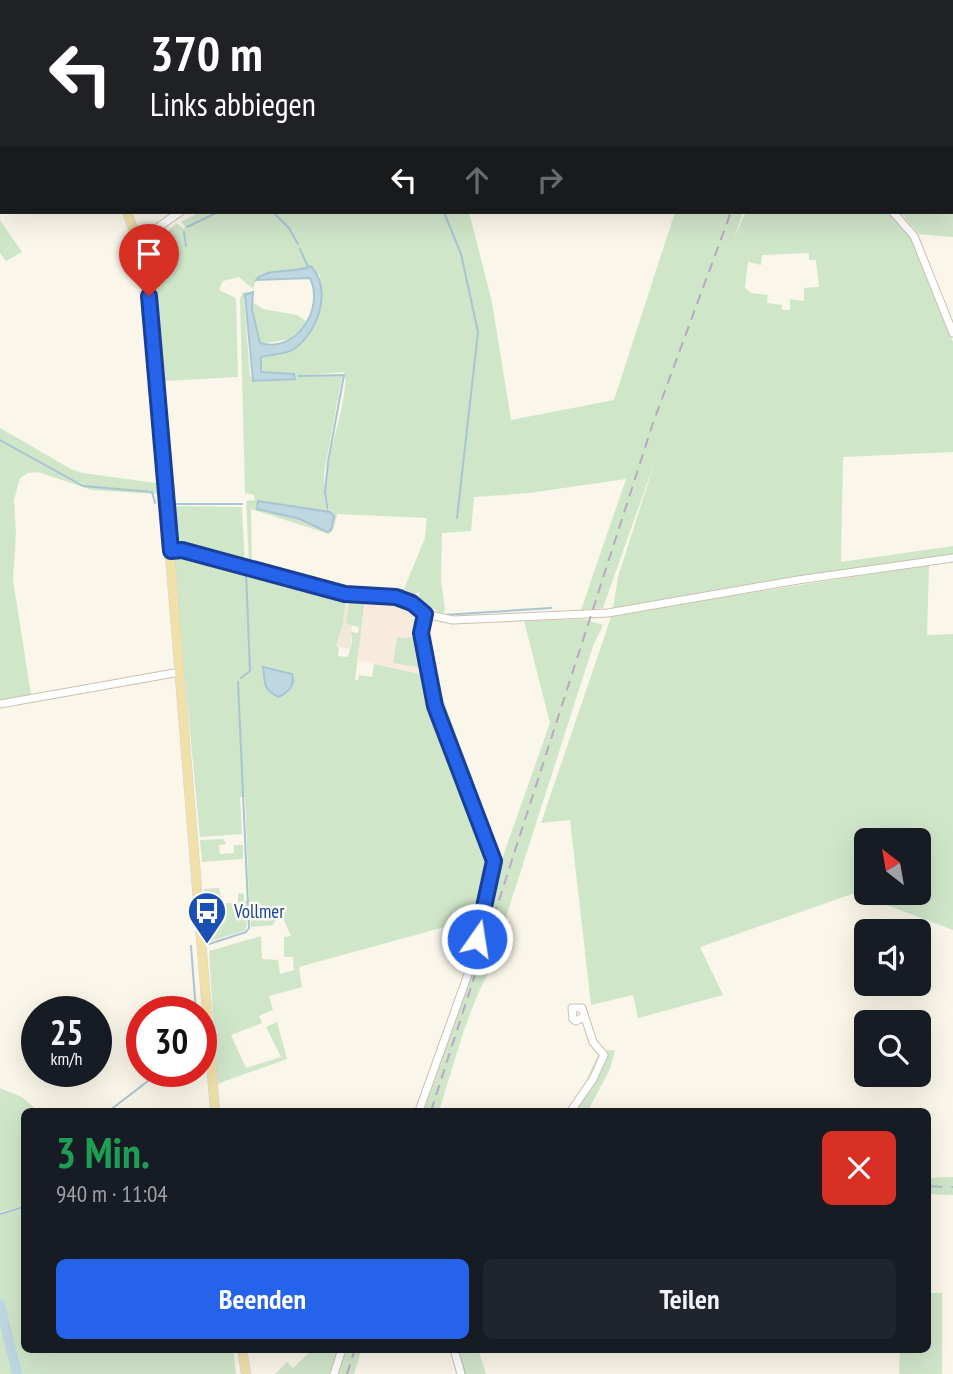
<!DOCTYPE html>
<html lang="de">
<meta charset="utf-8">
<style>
body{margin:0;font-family:"PT Sans Narrow",sans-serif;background:#20242c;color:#f1f3f6;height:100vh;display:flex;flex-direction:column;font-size:26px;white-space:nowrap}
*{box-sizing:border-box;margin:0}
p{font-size:23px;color:#9ea1a6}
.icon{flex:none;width:38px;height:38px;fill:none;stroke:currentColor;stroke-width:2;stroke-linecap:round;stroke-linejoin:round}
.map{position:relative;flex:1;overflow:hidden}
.panel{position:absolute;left:21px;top:1108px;width:910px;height:245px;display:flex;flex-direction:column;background:#171b24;border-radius:10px;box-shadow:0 7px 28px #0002}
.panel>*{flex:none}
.top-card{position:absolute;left:0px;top:0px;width:954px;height:214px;box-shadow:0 7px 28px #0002;background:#202124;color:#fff;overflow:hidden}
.needle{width:46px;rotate:329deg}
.fabs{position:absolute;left:854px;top:828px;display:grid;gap:14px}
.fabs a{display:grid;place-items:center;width:77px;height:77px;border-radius:10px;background:#171b24;box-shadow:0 7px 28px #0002;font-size:35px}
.speed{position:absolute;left:21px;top:996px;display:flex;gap:14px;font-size:35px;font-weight:700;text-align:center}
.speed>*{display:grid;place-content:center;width:91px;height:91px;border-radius:50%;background:#171b24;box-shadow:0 7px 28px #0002;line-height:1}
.speed small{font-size:18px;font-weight:400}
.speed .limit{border:10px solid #d22;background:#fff;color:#111}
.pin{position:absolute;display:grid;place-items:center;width:60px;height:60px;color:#fff;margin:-72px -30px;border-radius:50% 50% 50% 0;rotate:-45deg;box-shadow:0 0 7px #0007}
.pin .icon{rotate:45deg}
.me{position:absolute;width:77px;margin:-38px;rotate:13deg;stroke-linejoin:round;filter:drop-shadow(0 0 5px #0008)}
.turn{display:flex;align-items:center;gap:24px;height:147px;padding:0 35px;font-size:32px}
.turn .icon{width:91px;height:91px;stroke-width:2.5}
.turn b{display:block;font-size:49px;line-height:60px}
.lanes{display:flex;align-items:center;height:66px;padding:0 35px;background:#0003;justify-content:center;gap:35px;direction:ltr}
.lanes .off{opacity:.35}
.round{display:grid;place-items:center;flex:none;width:74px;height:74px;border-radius:10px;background:#20242c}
.headline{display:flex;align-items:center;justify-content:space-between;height:119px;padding:0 35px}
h1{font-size:42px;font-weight:800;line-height:52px;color:#1e9e55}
.button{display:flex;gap:14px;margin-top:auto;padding:14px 35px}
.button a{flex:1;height:80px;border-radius:10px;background:#2563eb;color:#fff;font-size:28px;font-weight:800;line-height:80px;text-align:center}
.button a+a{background:#20242c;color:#f1f3f6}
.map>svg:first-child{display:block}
</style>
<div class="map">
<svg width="953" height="1374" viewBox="0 0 953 1374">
<rect width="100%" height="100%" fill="#faf6e9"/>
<path fill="#f1e9d8" d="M346 597H350L346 624 352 626 350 649 336 646 343 624Z"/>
<path fill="#f9eade" d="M365 598 401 602 412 608 417 637 398 638 423 668 425 675 356 660Z"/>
<g fill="#d0e6c9" fill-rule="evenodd">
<path d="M953 148V237L919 234 900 212H952Z"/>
<path d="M200 212H469L492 302 511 420 614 400 675 212H743L734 238 746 212H888L907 230 953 342V452L843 457 841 562 953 546V555L726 588 613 608 618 577 655 461 603 608 581 610 626 479 529 493 474 497 471 531 442 533 441 580 445 610 442 614 417 599 420 592 412 595 404 589 425 538 427 518 337 514 334 528 329 534 251 509 252 564 249 563 246 501 255 500 254 495 245 493 240 298 243 292H250L244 298 250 376 255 382 284 380 294 374 261 372V357C271 354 284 355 293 349 320 332 320 304 320 276L314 270 262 274 256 280 253 289 239 277 223 281 219 290 236 298 238 377 165 381 153 248 176 223 184 229 185 226 181 222ZM809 253V260H816L819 287 804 288V301L790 299V310H782V305L767 303 768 295 751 293 745 288 748 262 761 265 762 255ZM344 372C353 402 308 488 334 516L331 530H322L300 519 257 509 258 501 326 511 324 474 342 376H299Z"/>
<path d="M0 220 22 252 6 261 0 253Z"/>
<path d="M252 302 263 309 297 315 309 323 290 339 261 344 256 329Z"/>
<path d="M0 428 71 469 83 473 156 483 157 494 92 490 38 472 28 473 20 478 14 500 16 533 13 580 31 695 0 701Z"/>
<path d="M171 506 242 507 245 565 173 546Z"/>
<path d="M173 552 346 597 343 624 336 646 339 647 338 656 348 657 352 641 351 632 358 633 359 627 346 624 350 597 365 598 355 680H358L359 675 372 677 374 664 425 675 430 701 489 861 477 918 299 967 302 987 269 996 273 1010 259 1016 262 1023 231 1035 246 1068 281 1057 266 1027 277 1022 287 1059 217 1084 209 951 261 936 262 959 278 960 280 974 294 970 293 957H284V937L291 936 283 918H277L273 925 251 927 250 915 247 914 246 930 208 942 204 889 219 888 222 904 238 902V893L244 894V901L249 900 245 797H240L242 834 200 837Z"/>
<path d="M929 565 927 635 953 634V930L855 893 700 947 723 995 638 1018 633 995 591 1005 570 820 541 823 611 617 697 601ZM866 840H919V892H866Z"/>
<path d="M584 619 603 625 593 646 506 917 507 950C476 972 452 1073 439 1111H424L474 963 497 862 434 687 438 685 502 859 550 723 524 621Z"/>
<path d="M417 637 423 668 393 663 397 638Z"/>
<path d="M223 839 226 844 219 845 220 854 234 853V845H243V859L202 862 200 840Z"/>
<path d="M615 1050 610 1069 590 1107 593 1111H572L600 1051Z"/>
<path d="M0 1088 22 1097 38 1111H24V1206L0 1212Z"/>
<path d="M953 1177V1195L928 1194V1178Z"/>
<path d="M24 1209V1349H233L236 1374H18L0 1300V1215Z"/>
<path d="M928 1293H942V1374H899L900 1349H928Z"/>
<path d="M0 1307 16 1370 17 1374H0Z"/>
<path d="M313 1349H339L332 1374H275L287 1362 293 1368Z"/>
<path d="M344 1349H362L354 1374H337Z"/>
<path d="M455 1349H478L486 1374H463Z"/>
</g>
<g fill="#bfd7e1" stroke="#a7c5d2" stroke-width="2">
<path d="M311 266C332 290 319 331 294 349 285 355 271 354 261 357V372L294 374 295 379 253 381 245 295 253 292 252 309 260 343C296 354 325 309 310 278L256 280C266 267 296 274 311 266Z"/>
<path d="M258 501 330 512 334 516 331 530 327 532 300 519 257 509Z"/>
<path d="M263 667 292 674C296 685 288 693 278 697 261 687 266 683 263 667Z"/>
</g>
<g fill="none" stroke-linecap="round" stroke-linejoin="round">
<g stroke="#a7c5d2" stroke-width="2">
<path d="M503 2 509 0"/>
<path d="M826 2 827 0"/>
<path d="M273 212 289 228 298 244"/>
<path d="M444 212 461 254 478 332 457 518"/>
<path d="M187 227 218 212"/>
<path d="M184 232 186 246"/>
<path d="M300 249 308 267"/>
<path d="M299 376 344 375 328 462 325 492 328 512"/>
<path d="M0 440 83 486 152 492 155 503"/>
<path d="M175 504H242"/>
<path d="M274 571 346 590H403"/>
<path d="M421 603 435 613"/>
<path d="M444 615 551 608"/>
<path d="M241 678 250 671 246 572"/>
<path d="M209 944 246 932 249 928 238 682"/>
<path d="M191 946 196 1012"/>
<path d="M109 1111 161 1071"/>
<path d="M928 1186 942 1187"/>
<path d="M952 1187H953"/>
<path d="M0 1214 24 1207"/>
<path d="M462 1364 465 1374"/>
</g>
<path stroke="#bfd7e1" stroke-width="10" d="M0 1304 17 1374"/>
<g stroke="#cbc0b0" stroke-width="9">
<g id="minor">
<path d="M692 0V2"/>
<path d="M342 2 343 0"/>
<path d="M893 212 914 236 953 333"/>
<path d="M138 241 180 212"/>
<path d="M171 551 182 550 345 594 404 599 425 614 453 620 608 613 798 580 953 558"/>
<path d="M0 704 180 672"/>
<path d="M419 1111 472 963 493 861 435 706 421 633 425 614"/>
<path d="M571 1111 593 1079 604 1055 593 1042 582 1008H572L573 1019 576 1021 584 1017"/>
<path d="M454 1349 461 1374"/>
<path d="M334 1374 342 1349"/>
</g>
</g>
<g stroke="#d7d3ce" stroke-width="10">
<g id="major">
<path d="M0 1 2 4"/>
<path d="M127 212 142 253 149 296 215 1111"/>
<path d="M242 1349 246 1374"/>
</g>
</g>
<use href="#minor" stroke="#fff" stroke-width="7"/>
<use href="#major" stroke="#f0e0aa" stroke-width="9"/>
<g stroke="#baa8c2" stroke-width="2" stroke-dasharray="10 7" stroke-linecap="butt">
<path d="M811 2 812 0"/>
<path d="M431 1111 653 423 731 212"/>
<path d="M347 1374 355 1349"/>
</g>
</g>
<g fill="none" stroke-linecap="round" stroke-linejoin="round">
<g stroke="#184099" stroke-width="18">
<path id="route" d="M149 296 171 551 182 550 345 594 396 597 412 603 425 614 421 633 435 706 494 861 477 939"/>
</g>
<use href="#route" stroke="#2563eb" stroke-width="12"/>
</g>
<defs>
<g id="bus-pin" transform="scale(2.0125)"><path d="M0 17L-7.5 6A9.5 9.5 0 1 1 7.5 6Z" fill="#1a4fb4" stroke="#fdf9ef"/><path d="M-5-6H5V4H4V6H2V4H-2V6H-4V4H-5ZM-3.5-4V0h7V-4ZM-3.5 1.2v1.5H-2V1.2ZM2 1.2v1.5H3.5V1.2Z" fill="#fff"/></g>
</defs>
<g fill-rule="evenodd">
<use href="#bus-pin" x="207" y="911"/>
</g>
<g text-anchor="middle" stroke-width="5" stroke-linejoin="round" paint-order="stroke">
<g font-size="19" fill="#164399" stroke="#fdf9ef" text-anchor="start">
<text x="234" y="918">Vollmer</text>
</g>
</g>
</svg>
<div class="fabs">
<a><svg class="needle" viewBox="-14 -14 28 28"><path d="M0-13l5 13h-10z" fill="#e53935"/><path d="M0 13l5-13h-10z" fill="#9ea1a6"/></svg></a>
<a><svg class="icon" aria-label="sound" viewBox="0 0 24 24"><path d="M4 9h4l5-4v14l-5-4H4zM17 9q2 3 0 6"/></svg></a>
<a><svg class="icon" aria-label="search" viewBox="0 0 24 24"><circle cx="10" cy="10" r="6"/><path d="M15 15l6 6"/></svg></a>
</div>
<div class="speed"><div>25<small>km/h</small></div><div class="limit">30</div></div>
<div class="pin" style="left:149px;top:296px;background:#d93025"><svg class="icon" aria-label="arrive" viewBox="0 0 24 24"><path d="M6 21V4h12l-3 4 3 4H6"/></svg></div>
<svg class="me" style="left:477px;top:939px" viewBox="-20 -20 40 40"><circle r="17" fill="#2563eb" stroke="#fff" stroke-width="3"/><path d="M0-11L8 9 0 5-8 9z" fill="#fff"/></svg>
<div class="top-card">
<div class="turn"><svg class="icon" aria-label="left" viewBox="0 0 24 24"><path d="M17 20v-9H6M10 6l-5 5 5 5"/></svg><div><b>370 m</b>Links abbiegen</div></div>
<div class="lanes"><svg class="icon" aria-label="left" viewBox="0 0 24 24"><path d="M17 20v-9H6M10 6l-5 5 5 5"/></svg><svg class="icon off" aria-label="ahead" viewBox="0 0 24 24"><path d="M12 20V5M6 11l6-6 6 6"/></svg><svg class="icon off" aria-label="right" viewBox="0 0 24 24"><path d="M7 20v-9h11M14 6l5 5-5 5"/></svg></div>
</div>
<section class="panel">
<div class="headline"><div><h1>3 Min.</h1><p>940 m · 11:04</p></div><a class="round" style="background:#d93025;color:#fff"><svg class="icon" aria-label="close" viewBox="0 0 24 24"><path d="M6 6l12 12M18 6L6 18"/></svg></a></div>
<div class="button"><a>Beenden</a><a>Teilen</a></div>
</section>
</div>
